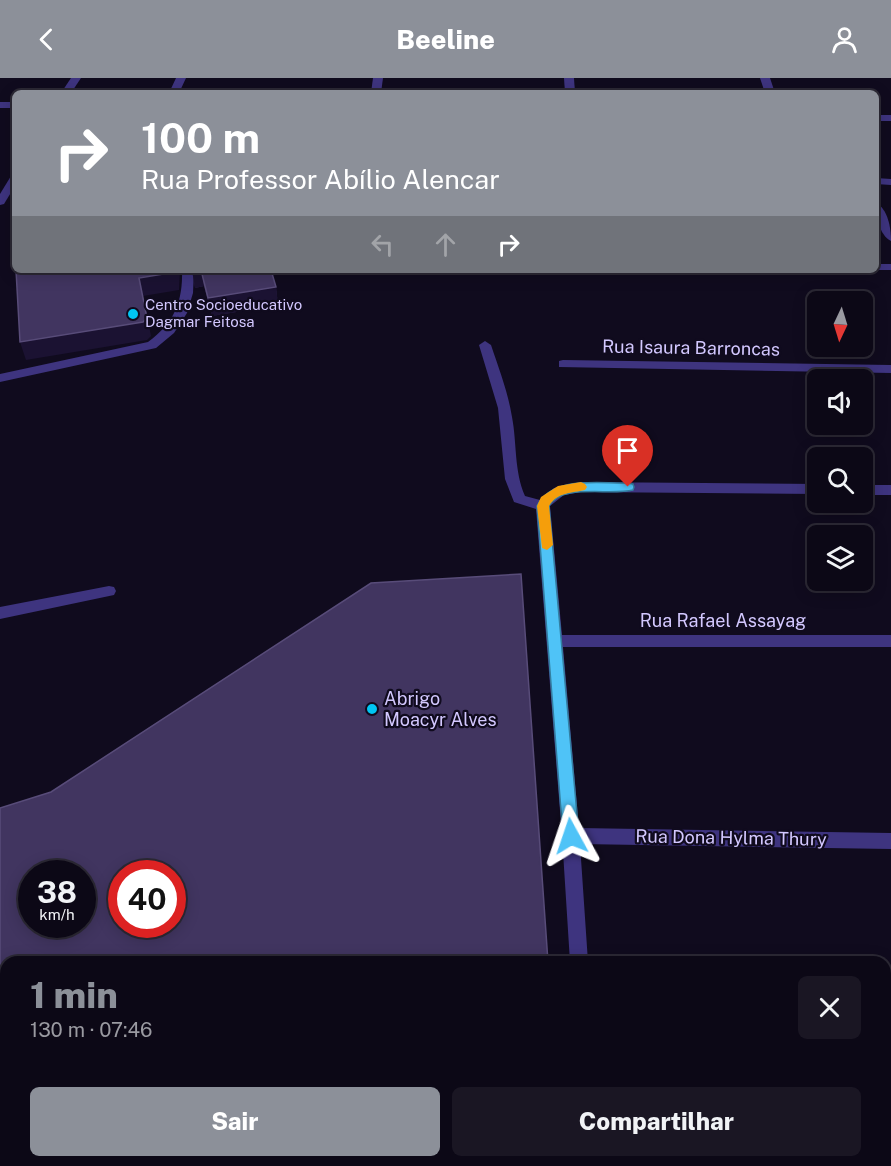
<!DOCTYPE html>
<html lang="pt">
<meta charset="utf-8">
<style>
body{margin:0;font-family:"Public Sans",sans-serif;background:#1a1623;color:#f1f3f6;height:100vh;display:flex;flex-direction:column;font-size:22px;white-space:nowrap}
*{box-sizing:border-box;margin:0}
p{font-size:20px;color:#9a9aa1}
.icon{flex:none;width:33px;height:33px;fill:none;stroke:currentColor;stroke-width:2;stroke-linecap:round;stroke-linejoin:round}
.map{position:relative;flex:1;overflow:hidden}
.drawer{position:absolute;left:0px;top:878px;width:891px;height:212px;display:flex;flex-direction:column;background:#0c0816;border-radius:18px 18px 0 0;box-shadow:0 3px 15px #0003,0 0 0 2px #2c2935}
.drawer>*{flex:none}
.banner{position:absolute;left:12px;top:12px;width:867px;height:183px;border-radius:9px;box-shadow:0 3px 15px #0003,0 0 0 2px #2c2935;background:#8c9099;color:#fff;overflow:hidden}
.needle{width:39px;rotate:184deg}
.controls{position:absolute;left:807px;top:213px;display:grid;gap:12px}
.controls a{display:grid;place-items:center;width:66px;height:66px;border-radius:9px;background:#0c0816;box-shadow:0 3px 15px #0003,0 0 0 2px #2c2935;font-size:30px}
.speed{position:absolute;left:18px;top:782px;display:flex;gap:12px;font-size:30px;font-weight:700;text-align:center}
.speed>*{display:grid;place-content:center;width:78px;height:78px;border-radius:50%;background:#0c0816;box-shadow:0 3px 15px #0003,0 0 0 2px #2c2935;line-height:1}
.speed small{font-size:15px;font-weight:400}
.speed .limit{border:9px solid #d22;background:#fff;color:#111}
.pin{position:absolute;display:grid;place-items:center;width:51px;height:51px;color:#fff;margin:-62px -26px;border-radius:50% 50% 50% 0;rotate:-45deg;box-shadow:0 0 6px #0007}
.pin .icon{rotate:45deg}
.me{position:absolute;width:66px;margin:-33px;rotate:355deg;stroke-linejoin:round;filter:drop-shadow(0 0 4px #0008)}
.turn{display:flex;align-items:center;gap:21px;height:126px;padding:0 30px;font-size:27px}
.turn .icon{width:78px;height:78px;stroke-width:2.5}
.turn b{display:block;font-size:42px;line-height:51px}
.lanes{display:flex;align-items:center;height:57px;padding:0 30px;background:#0003;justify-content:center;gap:30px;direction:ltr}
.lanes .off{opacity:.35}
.round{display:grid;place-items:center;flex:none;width:63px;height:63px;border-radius:9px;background:#1a1623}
.overview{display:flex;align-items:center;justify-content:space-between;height:102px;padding:0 30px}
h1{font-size:36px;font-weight:800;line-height:45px;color:#8c9099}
.cta{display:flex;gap:12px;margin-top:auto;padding:12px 30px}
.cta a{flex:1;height:69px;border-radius:9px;background:#8c9099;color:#fff;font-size:24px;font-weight:800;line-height:69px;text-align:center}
.cta a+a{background:#1a1623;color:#f1f3f6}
header{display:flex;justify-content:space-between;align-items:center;height:78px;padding:0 30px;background:#8c9099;color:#fff;font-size:27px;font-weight:800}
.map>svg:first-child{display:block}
</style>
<header><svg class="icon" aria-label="back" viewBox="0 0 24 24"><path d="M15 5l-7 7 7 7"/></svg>Beeline<svg class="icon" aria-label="person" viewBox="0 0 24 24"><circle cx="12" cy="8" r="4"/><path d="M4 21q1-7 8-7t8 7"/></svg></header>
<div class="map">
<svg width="891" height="1088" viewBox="0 0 891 1088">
<rect width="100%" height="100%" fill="#100b1e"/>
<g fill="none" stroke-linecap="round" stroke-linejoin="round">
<g fill="#3e347f" fill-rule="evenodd">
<path d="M71 0H81L71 15H61Z"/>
<path d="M176 0H186L179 15H169Z"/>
<path d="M373 0H383L381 15H371Z"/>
<path d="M564 0H574L575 15H565Z"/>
<path d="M760 0H770L775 15H765Z"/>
<rect x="0" y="24" width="15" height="6"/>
<rect x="876" y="37" width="15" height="6"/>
<path d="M15 97V108L4 126 0 127V116L11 98Z"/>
<path d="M876 100 891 101V107L876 106Z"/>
<path d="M876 125C888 131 891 150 891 163 879 157 876 138 876 125Z"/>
<path d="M876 186H891V192H875Z"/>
<path d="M182 192H194L193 215 187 235 174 255 156 270 0 304V296L148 264C174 245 183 224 182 192Z"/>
<path d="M485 263 491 267C499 291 508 314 512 339 517 365 514 393 525 418L540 422 554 410 581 404 818 406V416L581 414 564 417 550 428 562 557H891V569H563L579 750 891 755V771L580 766 588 884H570L562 758 536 431 514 424 505 401 498 330 479 267Z"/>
<path d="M563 282 891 287V295L559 289V283Z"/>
<rect x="862" y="407" width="29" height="10"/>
<path d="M109 508 114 509 116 513 114 517 0 541V529Z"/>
<path d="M0 973 6 974V994L0 993Z"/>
<rect x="885" y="1002" width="6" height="20"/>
<path d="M169 1083H189L188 1088H168Z"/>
<rect x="582" y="1083" width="20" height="5"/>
</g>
</g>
<g fill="#2f234c">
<path d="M192 192 276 209 278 227 212 238 204 208 195 210Z"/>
<path d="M0 730 6 884V936L0 934Z"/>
</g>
<g fill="#1b1232">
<path d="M175 192H180L179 212 143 218 151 258 147 262 26 282 20 264 139 200Z"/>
<path d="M192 192H201L204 208 195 210Z"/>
<path d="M276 209 278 227 212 238 208 220Z"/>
</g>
<g fill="#413560" stroke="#584c79" stroke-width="1.5" fill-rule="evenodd">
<path d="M15 154V176L14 155Z"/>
<path d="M16 192H175V194L139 200 147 240 143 244 20 264Z"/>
<path d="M201 192H271L276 209 208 220Z"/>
<path d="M521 496 548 884H6V921L0 920V730L51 714 371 505ZM32 795H82V846H32ZM122 795H172V846H122Z"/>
<rect x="385" y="1083" width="162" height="5"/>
</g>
<path fill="#4fc3f7" stroke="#337fa1" stroke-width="1.5" d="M628 405 633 406 634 409 633 412C610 418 561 405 549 428L579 758 577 763 571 765 565 763 563 758 537 428C553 397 598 406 628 405Z"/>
<path fill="#f59e0b" d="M581 404 585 406 587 409 585 412C572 415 557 414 549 428L553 467 547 472 542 470 537 428 541 419 558 408Z"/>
<g fill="#00c5f3" stroke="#100b1e" stroke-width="2">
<circle cx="133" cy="236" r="6"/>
<circle cx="372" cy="631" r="6"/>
</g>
<g text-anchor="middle" stroke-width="4.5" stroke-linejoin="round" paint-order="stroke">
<g font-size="15" fill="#d3c8ff" stroke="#100b1e" text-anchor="start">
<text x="145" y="232">Centro Socioeducativo<tspan x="145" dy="17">Dagmar Feitosa</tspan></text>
</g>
<g font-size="18" fill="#d3c8ff" stroke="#100b1e">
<text transform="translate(691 270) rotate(1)" y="6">Rua Isaura Barroncas</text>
<text x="723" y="549">Rua Rafael Assayag</text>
<text transform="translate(731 760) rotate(1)" y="6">Rua Dona Hylma Thury</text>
</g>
<g font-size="18" fill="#d3c8ff" stroke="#100b1e" text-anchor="start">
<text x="384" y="627">Abrigo<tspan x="384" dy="21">Moacyr Alves</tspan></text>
</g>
</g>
</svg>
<div class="controls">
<a><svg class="needle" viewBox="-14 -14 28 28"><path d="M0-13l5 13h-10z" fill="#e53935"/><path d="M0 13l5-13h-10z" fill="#9a9aa1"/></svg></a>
<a><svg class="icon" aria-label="sound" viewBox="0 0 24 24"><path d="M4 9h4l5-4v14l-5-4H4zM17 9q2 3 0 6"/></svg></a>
<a><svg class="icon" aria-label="search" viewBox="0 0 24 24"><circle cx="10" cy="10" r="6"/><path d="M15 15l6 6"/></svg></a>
<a><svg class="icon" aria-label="layers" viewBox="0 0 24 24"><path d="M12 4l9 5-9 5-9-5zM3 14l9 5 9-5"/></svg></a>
</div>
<div class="speed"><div>38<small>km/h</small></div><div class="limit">40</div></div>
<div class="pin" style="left:628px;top:409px;background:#d93025"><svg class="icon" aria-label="arrive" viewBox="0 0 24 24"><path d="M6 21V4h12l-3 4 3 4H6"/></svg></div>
<svg class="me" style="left:571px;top:758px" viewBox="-20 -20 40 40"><path d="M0-17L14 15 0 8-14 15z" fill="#4fc3f7" stroke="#fff" stroke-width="4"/></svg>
<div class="banner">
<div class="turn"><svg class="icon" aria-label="right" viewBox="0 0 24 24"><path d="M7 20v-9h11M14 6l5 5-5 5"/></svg><div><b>100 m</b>Rua Professor Abílio Alencar</div></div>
<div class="lanes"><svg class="icon off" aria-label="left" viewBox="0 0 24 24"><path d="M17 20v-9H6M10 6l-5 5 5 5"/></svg><svg class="icon off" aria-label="ahead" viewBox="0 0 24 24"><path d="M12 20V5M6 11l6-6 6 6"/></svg><svg class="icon" aria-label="right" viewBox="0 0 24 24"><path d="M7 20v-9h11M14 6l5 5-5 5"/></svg></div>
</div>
<section class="drawer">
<div class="overview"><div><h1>1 min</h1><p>130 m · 07:46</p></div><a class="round"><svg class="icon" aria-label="close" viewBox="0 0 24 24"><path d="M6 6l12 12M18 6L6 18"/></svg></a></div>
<div class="cta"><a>Sair</a><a>Compartilhar</a></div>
</section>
</div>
